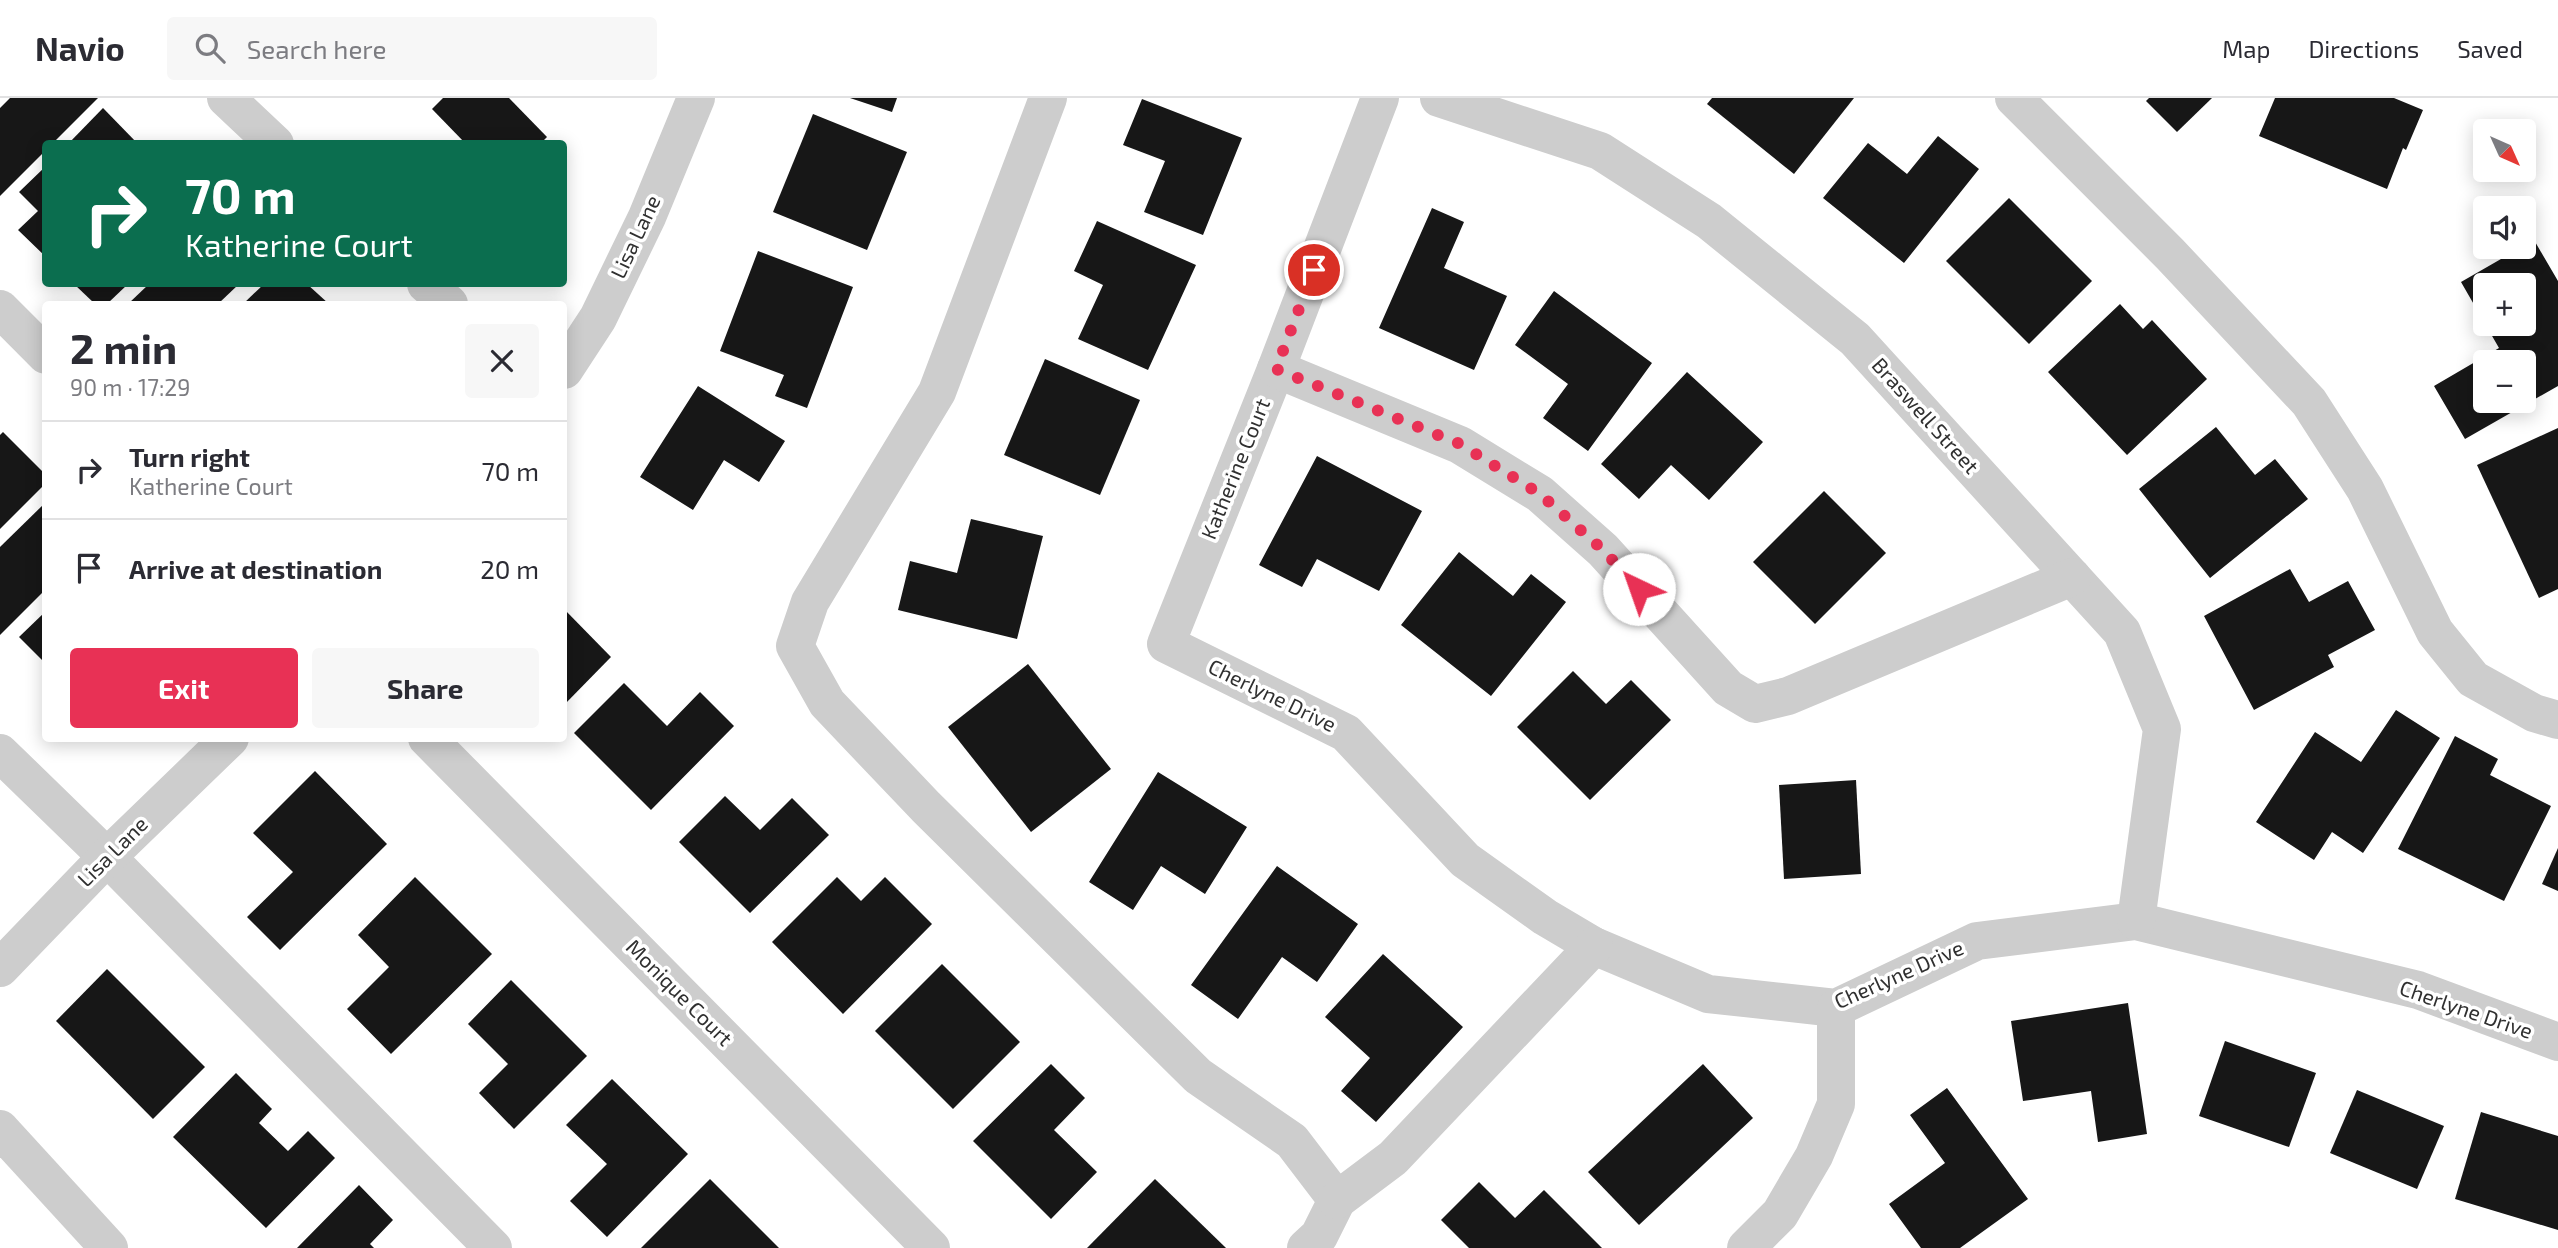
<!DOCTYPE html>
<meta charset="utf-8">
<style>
body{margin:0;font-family:"Exo 2",sans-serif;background:#f7f7f7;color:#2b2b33;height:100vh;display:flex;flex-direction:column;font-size:26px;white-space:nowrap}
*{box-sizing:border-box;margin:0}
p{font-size:23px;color:#7c7c81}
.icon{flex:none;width:38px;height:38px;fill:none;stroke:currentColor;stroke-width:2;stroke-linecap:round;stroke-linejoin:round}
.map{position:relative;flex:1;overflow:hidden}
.details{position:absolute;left:42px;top:203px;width:525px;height:441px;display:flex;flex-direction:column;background:#fff;border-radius:7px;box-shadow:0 4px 18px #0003}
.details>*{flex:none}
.hud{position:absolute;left:42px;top:42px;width:525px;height:147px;border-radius:7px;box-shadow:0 4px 18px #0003;background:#0b6e4f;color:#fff;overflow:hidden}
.needle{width:46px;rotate:135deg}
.controls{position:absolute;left:2473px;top:21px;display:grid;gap:14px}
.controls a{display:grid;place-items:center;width:63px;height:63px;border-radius:7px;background:#fff;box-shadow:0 4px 18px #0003;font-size:35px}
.pin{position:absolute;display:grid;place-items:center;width:60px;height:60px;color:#fff;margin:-30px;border:4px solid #fff;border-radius:50%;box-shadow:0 2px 7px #0007}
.me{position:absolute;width:77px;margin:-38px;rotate:318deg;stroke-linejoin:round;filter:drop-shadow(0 0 5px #0008)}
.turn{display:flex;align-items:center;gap:24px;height:147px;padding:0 28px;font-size:32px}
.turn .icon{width:91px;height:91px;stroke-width:2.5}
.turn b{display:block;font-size:49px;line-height:60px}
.round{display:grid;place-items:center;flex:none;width:74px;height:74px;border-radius:7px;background:#f7f7f7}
.head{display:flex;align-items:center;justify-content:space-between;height:119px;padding:0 28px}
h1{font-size:42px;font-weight:700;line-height:52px}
.primary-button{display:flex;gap:14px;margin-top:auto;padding:14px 28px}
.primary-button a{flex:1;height:80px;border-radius:7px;background:#e83155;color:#fff;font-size:28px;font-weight:700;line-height:80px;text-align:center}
.primary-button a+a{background:#f7f7f7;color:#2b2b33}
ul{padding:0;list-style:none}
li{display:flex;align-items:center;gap:21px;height:98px;padding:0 28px;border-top:2px solid #e1e1e2}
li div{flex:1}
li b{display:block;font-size:26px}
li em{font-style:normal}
header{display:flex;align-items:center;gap:42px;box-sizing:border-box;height:98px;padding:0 35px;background:#fff;border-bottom:2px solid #e1e1e2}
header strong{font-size:33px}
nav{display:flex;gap:38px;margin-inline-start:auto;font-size:24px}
.search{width:490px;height:63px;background:#f7f7f7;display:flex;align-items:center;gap:18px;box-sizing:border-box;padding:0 24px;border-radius:7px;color:#7c7c81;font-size:26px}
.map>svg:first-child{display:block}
</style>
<header>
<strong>Navio</strong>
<div class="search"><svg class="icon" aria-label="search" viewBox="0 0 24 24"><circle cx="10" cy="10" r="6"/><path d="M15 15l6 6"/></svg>Search here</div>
<nav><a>Map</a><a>Directions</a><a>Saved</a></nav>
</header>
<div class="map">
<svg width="2558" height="1150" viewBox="0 0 2558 1150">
<rect width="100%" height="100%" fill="#fff"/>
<g fill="#171717" fill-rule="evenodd">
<path d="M10 0H98L52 46H46V52L0 98V10Z"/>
<path d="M443 0H509L547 39 540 46H466L432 11Z"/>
<path d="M850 0H897L892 14Z"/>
<path d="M1712 0H1854L1794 76 1707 6Z"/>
<path d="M2149 0H2212L2177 34 2146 3Z"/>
<path d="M2275 0H2394L2423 12 2406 52 2403 50 2387 91 2259 38Z"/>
<path d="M1142 1 1242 40 1203 137 1144 114 1165 63 1123 47Z"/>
<path d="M103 10 138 46H68Z"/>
<path d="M813 16 907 54 867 152 773 114Z"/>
<path d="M1938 38 1979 71 1904 165 1823 100 1868 45 1907 76Z"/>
<path d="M46 68V159L18 132 38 113 19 94Z"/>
<path d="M2009 100 2092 183 2029 246 1946 163Z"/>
<path d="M1432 110 1464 124 1444 170 1507 198 1474 272 1379 230Z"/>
<path d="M1097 123 1196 167 1148 272 1078 241 1103 187 1074 173Z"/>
<path d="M2534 142 2558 183V288L2465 341 2434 288 2499 250 2461 184ZM2485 187H2524V226H2485ZM2485 264H2524V303H2485Z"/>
<path d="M758 153 853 189 807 310 775 298 784 277 720 253Z"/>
<path d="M74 186H128L107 206H95Z"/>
<path d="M149 186H239L218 206H128Z"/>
<path d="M264 186H307L329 206H243Z"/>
<path d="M1554 193 1652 265 1588 353 1543 320 1568 286 1515 247Z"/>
<path d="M2120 206 2143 231 2152 222 2207 281 2127 357 2048 274Z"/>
<path d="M1045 261 1140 302 1100 397 1004 357Z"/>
<path d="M1687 274 1763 344 1709 402 1671 367 1639 401 1601 366Z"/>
<path d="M698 288 785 343 759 384 724 362 693 412 640 379Z"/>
<path d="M2216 329 2255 377 2275 361 2308 401 2210 480 2139 391Z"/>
<path d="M2558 330V491L2539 500 2477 367Z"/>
<path d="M3 334 46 377V385L0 431V337Z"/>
<path d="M1317 358 1422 413 1379 493 1317 461 1302 489 1259 467Z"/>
<path d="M1824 393 1886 455 1815 526 1753 464Z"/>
<path d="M46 404V491L0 537V449Z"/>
<path d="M971 421 1043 438 1017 541 898 512 910 463 957 475Z"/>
<path d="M1459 454 1513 498 1531 476 1566 504 1491 598 1401 527Z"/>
<path d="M2290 471 2309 504 2348 483 2375 532 2328 557 2334 569 2254 612 2204 518Z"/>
<path d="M564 511 611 559 564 607Z"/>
<path d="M46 513V566L19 539Z"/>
<path d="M1028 566 1111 671 1031 734 948 629Z"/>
<path d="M1573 573 1606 606 1631 582 1671 622 1590 702 1517 629Z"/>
<path d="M624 585 667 628 700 594 734 628 651 712 574 635Z"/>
<path d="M2396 612 2440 640 2363 755 2332 734 2314 762 2256 724 2315 634 2361 664Z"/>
<path d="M2455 638 2498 661 2490 677 2551 708 2504 803 2398 751Z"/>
<path d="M315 673 387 746 280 852 247 819 293 774 253 735Z"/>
<path d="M1158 674 1247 729 1205 796 1161 768 1133 812 1089 784Z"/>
<path d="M1856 682 1861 776 1784 781 1779 687Z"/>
<path d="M725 698 760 732 792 700 829 737 750 815 679 744Z"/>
<path d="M2558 750V793L2542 786Z"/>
<path d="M1277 768 1358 826 1317 884 1282 859 1238 921 1191 887Z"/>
<path d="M415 779 492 856 391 956 347 911 389 869 358 837Z"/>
<path d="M837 779 861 803 885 779 932 826 843 916 772 844Z"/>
<path d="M1383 856 1463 929 1376 1024 1341 993 1370 960 1325 919Z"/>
<path d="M942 866 1020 944 953 1011 875 933Z"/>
<path d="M107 871 205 969 153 1021 56 923Z"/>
<path d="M511 882 587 958 514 1031 479 995 508 966 468 926Z"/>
<path d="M2128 905 2147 1036 2098 1044 2091 993 2023 1003 2011 923Z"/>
<path d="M2225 943 2316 975 2289 1049 2199 1018Z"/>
<path d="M1051 966 1085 1000 1054 1032 1097 1074 1051 1121 973 1043Z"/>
<path d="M1703 966 1753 1020 1639 1127 1588 1074Z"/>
<path d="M236 975 272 1011 259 1025 288 1053 308 1033 335 1060 266 1130 173 1039Z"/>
<path d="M612 981 688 1056 607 1139 570 1103 607 1066 566 1027Z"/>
<path d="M1947 990 2028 1101 1960 1150H1921L1889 1106 1945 1065 1910 1017Z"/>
<path d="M2357 992 2444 1028 2417 1091 2330 1055Z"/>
<path d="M2481 1014 2558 1038V1132L2455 1101Z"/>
<path d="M710 1081 779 1150H641Z"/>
<path d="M1155 1081 1226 1150H1087Z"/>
<path d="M1479 1084 1515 1120 1544 1092 1602 1150H1469L1441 1122Z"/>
<path d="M359 1087 393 1122 370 1146 374 1150H297Z"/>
</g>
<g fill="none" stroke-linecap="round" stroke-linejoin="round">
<g stroke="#cdcdcd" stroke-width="38">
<path d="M226 0 275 46"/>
<path d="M1048 0 937 294 810 504 795 548 827 605 926 709 1198 978 1292 1043 1337 1102 1319 1138 1306 1150"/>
<path d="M1380 0 1276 271 1166 546 1346 635 1465 762 1545 819 1594 848 1708 896 1836 910 1977 843 2136 823 2418 892 2558 944"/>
<path d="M1439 0 1600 53 1709 123 1855 241 2122 534 2162 631 2136 823"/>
<path d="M2014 0 2170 156 2309 304 2365 391 2435 534 2473 581 2534 615 2558 622"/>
<path d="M426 186 449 206"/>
<path d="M0 211 46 257"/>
<path d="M1276 271 1460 347 1540 396 1603 452 1728 590 1755 606 1788 598 2072 479"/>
<path d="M564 272 598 220 647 119 696 0"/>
<path d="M427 640 931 1150"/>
<path d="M0 655 107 759 493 1150"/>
<path d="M0 870 107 759 230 640"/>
<path d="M0 1031 109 1150"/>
<path d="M1337 1102 1393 1060 1594 848"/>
<path d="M1746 1150 1780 1116 1814 1058 1836 1006V910"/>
</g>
</g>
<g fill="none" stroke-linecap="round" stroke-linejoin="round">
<path stroke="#e83155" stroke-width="12" stroke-dasharray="0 21.6" d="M1314 172 1276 271 1460 346 1540 396 1603 452 1639 491"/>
</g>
<g text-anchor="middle" stroke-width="7" stroke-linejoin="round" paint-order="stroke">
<g font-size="21" fill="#303030" stroke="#fff">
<text transform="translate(636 139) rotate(-65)" y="7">Lisa Lane</text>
<text transform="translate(1925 318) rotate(48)" y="7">Braswell Street</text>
<text transform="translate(1236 371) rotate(-68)" y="7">Katherine Court</text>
<text transform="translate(1272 598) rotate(26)" y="7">Cherlyne Drive</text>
<text transform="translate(113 754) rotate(-45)" y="7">Lisa Lane</text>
<text transform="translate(1899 877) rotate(-24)" y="7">Cherlyne Drive</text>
<text transform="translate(679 895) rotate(45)" y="7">Monique Court</text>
<text transform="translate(2466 912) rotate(19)" y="7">Cherlyne Drive</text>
</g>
</g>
</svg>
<div class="controls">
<a><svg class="needle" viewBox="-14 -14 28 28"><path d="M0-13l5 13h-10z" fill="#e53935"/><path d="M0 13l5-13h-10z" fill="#7c7c81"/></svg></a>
<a><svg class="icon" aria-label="sound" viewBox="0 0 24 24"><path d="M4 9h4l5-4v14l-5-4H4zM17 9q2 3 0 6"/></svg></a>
<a>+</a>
<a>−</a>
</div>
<div class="pin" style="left:1314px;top:172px;background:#d93025"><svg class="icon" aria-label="arrive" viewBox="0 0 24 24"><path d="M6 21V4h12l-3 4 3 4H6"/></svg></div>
<svg class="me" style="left:1639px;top:491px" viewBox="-20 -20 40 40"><circle r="19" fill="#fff"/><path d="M0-13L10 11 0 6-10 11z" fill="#e83155"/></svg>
<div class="hud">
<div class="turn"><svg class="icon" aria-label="right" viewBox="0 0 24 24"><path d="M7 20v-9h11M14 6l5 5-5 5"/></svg><div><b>70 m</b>Katherine Court</div></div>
</div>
<section class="details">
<div class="head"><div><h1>2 min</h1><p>90 m · 17:29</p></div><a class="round"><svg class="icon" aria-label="close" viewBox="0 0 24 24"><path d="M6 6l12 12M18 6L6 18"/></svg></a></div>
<ul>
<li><svg class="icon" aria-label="right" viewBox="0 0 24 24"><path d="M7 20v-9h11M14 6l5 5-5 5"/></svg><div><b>Turn right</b><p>Katherine Court</p></div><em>70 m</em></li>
<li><svg class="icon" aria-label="arrive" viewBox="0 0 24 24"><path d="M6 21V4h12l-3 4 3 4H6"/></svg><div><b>Arrive at destination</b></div><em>20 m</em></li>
</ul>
<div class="primary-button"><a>Exit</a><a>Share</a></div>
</section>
</div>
